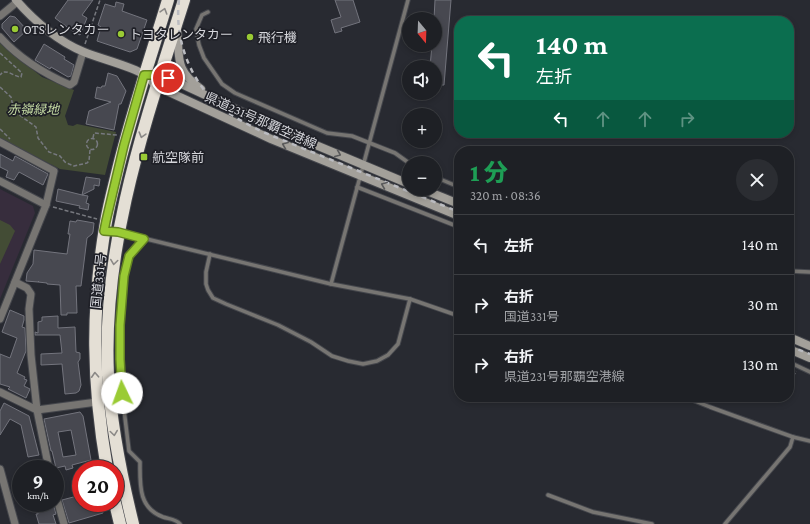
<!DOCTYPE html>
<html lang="ja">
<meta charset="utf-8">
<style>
body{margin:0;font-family:"Crimson Pro","Noto Sans JP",serif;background:#2b2d32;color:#f1f3f6;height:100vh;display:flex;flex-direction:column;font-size:15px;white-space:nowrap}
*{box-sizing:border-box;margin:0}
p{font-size:13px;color:#a1a3a7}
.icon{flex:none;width:22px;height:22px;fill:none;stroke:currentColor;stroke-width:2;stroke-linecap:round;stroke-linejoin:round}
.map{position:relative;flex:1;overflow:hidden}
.side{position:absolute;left:454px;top:146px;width:340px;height:256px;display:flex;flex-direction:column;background:#1e2025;border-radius:16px;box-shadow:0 2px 6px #0003,0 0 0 1px #3c3e42}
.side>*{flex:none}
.banner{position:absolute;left:454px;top:16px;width:340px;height:122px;border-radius:16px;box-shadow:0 2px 6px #0003,0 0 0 1px #3c3e42;background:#0b6e4f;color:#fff;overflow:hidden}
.needle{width:26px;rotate:161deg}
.fabs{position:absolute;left:402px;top:12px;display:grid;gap:8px}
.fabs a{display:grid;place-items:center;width:40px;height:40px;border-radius:50%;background:#1e2025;box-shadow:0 2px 6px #0003,0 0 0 1px #3c3e42;font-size:20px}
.speed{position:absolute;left:12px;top:460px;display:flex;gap:8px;font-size:20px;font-weight:700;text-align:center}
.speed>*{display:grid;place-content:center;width:52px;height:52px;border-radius:50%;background:#1e2025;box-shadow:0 2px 6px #0003,0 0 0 1px #3c3e42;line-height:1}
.speed small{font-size:10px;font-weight:400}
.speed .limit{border:6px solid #d22;background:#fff;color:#111}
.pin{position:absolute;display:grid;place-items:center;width:34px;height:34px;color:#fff;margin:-17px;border:2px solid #fff;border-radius:50%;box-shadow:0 1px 4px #0007}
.me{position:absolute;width:44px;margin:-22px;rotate:357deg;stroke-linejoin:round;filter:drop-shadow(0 0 3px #0008)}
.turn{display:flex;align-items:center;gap:14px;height:84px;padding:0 16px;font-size:18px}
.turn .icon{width:52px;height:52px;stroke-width:2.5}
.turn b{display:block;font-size:28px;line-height:34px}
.lanes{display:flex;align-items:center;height:38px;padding:0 16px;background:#0003;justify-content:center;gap:20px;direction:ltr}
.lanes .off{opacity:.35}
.round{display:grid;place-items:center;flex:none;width:42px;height:42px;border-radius:21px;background:#2b2d32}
.head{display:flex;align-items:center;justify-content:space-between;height:68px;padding:0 16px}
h1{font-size:24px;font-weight:800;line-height:30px;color:#1e9e55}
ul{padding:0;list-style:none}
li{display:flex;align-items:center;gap:12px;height:60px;padding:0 16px;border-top:1px solid #3c3e42}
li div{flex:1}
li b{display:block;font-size:15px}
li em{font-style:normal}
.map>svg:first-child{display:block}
</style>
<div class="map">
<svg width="810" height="524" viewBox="0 0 810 524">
<rect width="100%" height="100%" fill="#282a31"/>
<path fill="#372d3d" d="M0 189 33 206 35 213 0 299Z"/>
<g fill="#434c35">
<path d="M0 42 18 58 42 77 74 90 65 116 68 125 73 126 77 124 116 132 105 175 60 169 0 138Z"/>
<path d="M0 220 10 225 15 231 0 264Z"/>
</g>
<g fill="#474850" stroke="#73747d" fill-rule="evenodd">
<path d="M68 0H93L82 15 87 18 80 35 71 30 55 18Z"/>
<path d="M335 0H353L360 22 341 28 342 31 335 33 331 20 341 17Z"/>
<path d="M435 0H451L444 85H435V67H430L432 45H435V19H434Z"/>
<path d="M116 2 124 4 122 11 147 20 137 49 130 52 97 41 101 27 98 25 105 4 115 7Z"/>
<path d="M10 16 15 17 27 30 14 42 2 28V24Z"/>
<path d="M44 44 65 57 64 59 74 65 71 76 68 77 51 67 50 69 35 60Z"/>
<path d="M108 73 117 76 126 91 121 104H119L114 130 86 124 89 111 111 102 95 98 97 87 101 88 102 86H105Z"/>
<path d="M0 154 13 161 15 156 48 174 43 185 19 172 14 180 6 177 8 171 0 167Z"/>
<path d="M86 177 100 179 99 186 94 185V189L82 195 88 196 86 203 89 204 88 210 79 208 80 206 56 201 58 189 82 195Z"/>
<path d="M77 220 94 223 93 232 92 234 87 238 81 286H76L77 313H67V315H61L60 285 47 284V283L38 282 39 281 38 282 26 281 27 273 33 264 34 250 67 254 70 234H68L70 221 76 222Z"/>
<path d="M10 310 24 316V320L22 327 25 328 26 351 17 373 25 377 24 379 27 380 24 386 30 389 26 398 8 389 10 387 0 384V354L10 358 17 338 2 332Z"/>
<path d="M58 316V328L75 327 76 352 80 353V359L78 362 81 385 79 391 76 393 65 394 62 364 41 365V354L62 353 60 335H35V332L38 333V322L42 321V317Z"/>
<path d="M4 403 29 416 39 455 28 457 21 425 10 419 0 435V411Z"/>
<path d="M80 412 83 416 91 460 72 465 73 468 66 470 65 466 56 468 52 451H51L44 419ZM71 430 76 455 63 457 58 432Z"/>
<path d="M81 495V503H100L103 513 69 523 62 500Z"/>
<path d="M45 506 46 509 54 507 56 514 53 515 56 524H39L36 514H38L37 508Z"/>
</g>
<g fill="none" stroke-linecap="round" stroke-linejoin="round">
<g stroke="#44464c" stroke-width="5.5">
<g id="lane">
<path d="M208 12 202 15 196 29 199 45 204 58 222 84 235 93 327 133 352 136 395 153 409 163"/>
<path d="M435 177 459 187"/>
<path d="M357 187 459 227"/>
<path d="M107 231 118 232 331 284 410 299 459 316"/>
<path d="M144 239 129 256 125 266 123 286 120 325V359L122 393 129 451 140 462C140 484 138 508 163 517 169 519 176 519 180 524"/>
<path d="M210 254 206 272V284L208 290 213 298 226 304 278 325 311 342 332 356 348 361 363 364 377 361 388 355 398 344 410 299"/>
<path d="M789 271 810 272"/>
<path d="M331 284 408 0"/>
<path d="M789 362 810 372"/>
<path d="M685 397 710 407 793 437 810 441"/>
<path d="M548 495 593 512 652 524"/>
<path d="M725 524 790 447 793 437"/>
</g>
</g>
<g stroke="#44464c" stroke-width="9">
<g id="street">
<path d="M0 16 17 2"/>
<path d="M0 37C20 59 43 73 70 85L74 82 83 52"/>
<path d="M0 142 54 171 46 205 0 319"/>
<path d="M0 181 46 205"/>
<path d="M15 282 27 288 31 294 29 309 31 355 37 410 49 469"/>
<path d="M0 392 37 410 97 402"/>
<path d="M0 469 15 524"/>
<path d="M55 492 64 524"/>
</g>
</g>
<g stroke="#44464c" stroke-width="10">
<g id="secondary">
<path d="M16 0C34 21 59 42 84 52 101 59 131 66 145 75 149 78 153 82 156 86L271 139 459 216"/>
<path d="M177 29C180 59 174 69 201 89"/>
<path d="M155 75H160L175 81 287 133 409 184"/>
<path d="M422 189 459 204"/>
<path d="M789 337 810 346"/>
<path d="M789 349 810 358"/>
</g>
</g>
<g stroke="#44464c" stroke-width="14">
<g id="highway">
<path d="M107 469C92 383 91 308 106 222 109 204 114 186 118 169 132 112 151 56 168 0"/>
<path d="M115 503 120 524"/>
<path d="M133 524C121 475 111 426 108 375 102 244 145 123 184 0"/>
</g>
</g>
<g stroke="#77797f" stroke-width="1.5" stroke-dasharray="4 2" stroke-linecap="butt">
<path d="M85 44 100 0"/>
<path d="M0 53 22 73 21 77C15 77 10 71 3 72L0 75"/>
<path d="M0 87 11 97 14 111 36 127 38 138 49 152 60 156 65 162 69 164 74 166 87 163 89 161 90 150"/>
<path d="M0 129 10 139"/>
<path d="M93 138 94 133 117 135"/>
<circle cx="92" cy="144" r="5.5"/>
<path d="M53 207 97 219"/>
<path d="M789 378 792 379 796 371"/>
</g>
<use href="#lane" stroke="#777572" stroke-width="3.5"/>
<use href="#street" stroke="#777572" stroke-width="7"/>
<use href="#secondary" stroke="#a3a09a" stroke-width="8"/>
<use href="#highway" stroke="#e4dfd5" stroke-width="12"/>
<g stroke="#bbbcc1" stroke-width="2.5" stroke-dasharray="5 5" stroke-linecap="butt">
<path d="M179 0C174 40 191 84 223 109 235 118 249 125 263 132L459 212"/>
<path d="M789 346 810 354"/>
</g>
</g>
<defs><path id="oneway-chevron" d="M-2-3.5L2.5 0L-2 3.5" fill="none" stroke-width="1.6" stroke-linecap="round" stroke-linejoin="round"/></defs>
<g stroke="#8b8987">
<use href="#oneway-chevron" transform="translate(164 11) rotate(-73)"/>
<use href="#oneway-chevron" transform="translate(142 135) rotate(106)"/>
<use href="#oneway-chevron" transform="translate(114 262) rotate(98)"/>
<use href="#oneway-chevron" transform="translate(95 375) rotate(-93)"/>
<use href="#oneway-chevron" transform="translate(114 433) rotate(82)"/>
</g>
<g stroke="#5a5a5b">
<use href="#oneway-chevron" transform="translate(285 145) rotate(-158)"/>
<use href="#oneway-chevron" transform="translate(338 154) rotate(23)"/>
<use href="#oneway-chevron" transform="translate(384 185) rotate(-158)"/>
</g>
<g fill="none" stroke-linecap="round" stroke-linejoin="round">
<g stroke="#648422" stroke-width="10">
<path id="route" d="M122 393 120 359V325L124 276 129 256 144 239 118 232 104 231 106 221 124 145 144 75H160L168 78"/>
</g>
<use href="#route" stroke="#9acb34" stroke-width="7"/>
</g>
<g fill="#9acb34" stroke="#1f2027" stroke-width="1.5">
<circle cx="15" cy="29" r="4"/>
<circle cx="121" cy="34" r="4"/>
<circle cx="250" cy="37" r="4"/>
<rect x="140" y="153" width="8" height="8" rx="2"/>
</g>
<g text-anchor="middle" stroke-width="3.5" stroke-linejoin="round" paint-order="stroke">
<g font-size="13" fill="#d5d6db" stroke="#1f2027" text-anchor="start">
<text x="23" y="34">OTSレンタカー</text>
<text x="129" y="39">トヨタレンタカー</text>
<text x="258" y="42">飛行機</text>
<text x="152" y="162">航空隊前</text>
</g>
<g font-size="13" font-style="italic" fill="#c4daa3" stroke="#1f2027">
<text x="33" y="114">赤嶺緑地</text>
</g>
<g font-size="13" fill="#d5d6db" stroke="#1f2027">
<text transform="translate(261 120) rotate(24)" y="5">県道231号那覇空港線</text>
<text transform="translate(98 281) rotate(-84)" y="5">国道331号</text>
</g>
</g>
</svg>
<div class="fabs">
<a><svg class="needle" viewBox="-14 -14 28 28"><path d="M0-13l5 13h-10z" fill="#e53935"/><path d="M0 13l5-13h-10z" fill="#a1a3a7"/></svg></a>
<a><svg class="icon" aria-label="sound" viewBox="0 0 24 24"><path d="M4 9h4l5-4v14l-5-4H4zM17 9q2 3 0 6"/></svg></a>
<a>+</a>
<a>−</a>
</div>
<div class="speed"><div>9<small>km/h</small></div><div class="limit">20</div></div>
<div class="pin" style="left:168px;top:78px;background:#d93025"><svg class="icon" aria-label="arrive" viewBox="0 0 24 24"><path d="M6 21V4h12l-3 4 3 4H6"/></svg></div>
<svg class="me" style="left:122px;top:393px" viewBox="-20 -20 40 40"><circle r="19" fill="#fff"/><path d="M0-13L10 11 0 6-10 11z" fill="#9acb34"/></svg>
<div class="banner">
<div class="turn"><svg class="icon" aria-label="left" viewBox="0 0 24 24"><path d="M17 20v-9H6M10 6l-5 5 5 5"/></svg><div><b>140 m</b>左折</div></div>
<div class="lanes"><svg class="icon" aria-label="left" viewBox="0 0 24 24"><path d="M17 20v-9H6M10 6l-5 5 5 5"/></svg><svg class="icon off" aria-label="ahead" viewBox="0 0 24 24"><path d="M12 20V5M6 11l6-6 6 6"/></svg><svg class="icon off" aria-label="ahead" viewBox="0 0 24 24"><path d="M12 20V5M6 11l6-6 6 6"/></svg><svg class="icon off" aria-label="right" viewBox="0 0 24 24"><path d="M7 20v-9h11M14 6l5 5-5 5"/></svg></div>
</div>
<section class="side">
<div class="head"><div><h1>1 分</h1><p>320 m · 08:36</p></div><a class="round"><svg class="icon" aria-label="close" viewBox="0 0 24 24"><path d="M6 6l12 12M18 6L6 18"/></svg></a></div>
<ul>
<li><svg class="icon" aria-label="left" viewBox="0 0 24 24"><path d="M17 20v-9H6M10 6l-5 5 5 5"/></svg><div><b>左折</b></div><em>140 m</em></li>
<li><svg class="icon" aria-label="right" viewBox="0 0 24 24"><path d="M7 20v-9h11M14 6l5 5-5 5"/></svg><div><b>右折</b><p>国道331号</p></div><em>30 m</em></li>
<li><svg class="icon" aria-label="right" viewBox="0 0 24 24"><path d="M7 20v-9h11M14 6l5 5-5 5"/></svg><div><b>右折</b><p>県道231号那覇空港線</p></div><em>130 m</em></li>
</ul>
</section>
</div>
